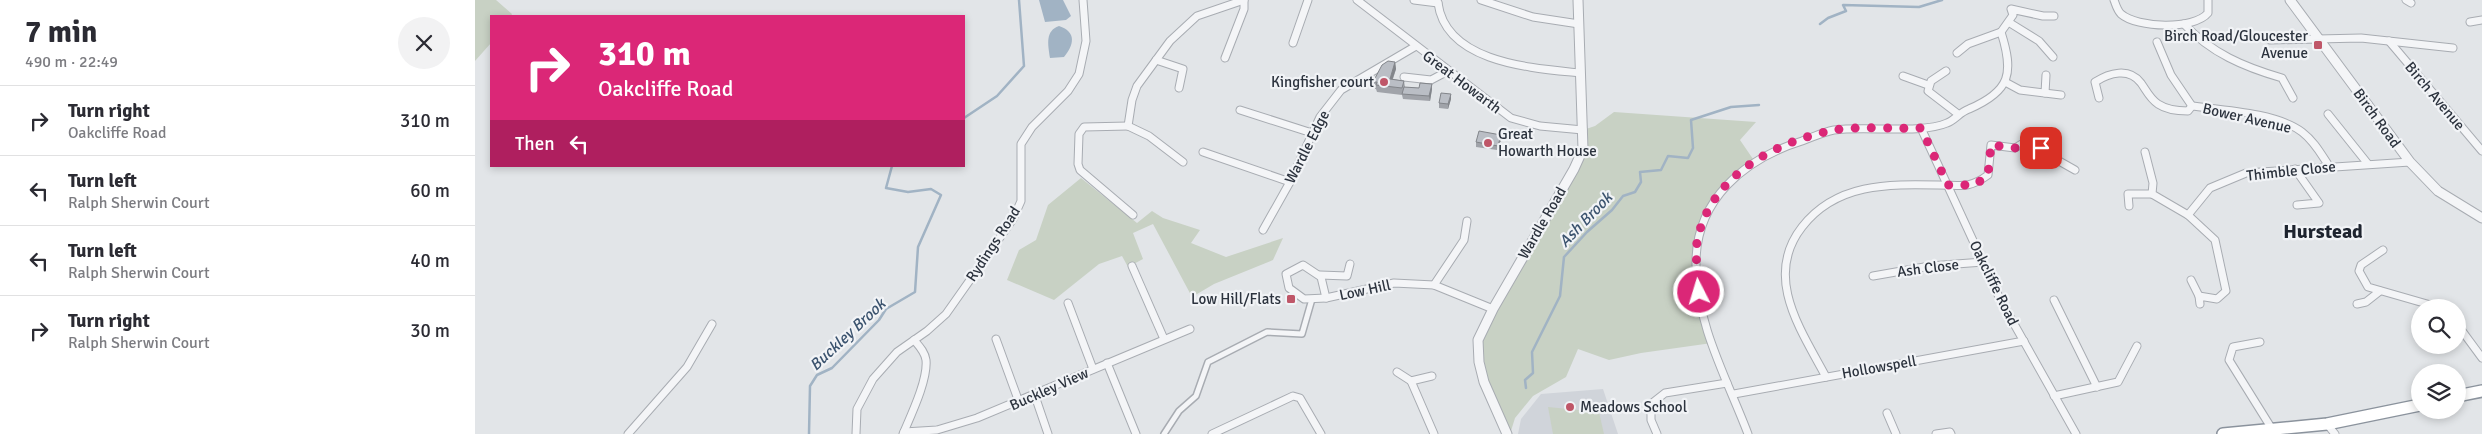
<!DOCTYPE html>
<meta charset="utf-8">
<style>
body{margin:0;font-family:Signika,sans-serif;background:#f2f2f3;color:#2b2b33;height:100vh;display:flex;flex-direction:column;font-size:19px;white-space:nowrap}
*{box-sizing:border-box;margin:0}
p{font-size:16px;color:#7c7c81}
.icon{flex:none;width:28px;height:28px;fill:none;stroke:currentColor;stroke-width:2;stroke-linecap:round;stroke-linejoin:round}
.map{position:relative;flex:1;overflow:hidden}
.panel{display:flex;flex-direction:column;background:#fff;width:475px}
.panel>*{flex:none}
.hud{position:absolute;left:15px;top:15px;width:475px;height:152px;border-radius:0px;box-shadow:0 2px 8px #0003;background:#db2777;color:#fff;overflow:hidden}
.buttons{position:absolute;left:1936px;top:299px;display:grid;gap:10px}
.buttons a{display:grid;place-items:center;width:55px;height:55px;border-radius:50%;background:#fff;box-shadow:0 2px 8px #0003;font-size:25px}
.pin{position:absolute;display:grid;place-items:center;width:42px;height:42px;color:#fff;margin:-21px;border-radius:10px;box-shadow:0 2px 8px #0006}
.me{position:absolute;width:55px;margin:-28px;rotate:355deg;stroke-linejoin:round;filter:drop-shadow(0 0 4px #0008)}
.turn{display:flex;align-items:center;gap:18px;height:105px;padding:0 25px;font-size:22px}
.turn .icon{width:65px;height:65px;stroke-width:2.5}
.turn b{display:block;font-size:35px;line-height:42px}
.then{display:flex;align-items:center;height:48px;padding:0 25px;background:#0003;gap:10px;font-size:19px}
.round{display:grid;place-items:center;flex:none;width:52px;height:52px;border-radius:26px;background:#f2f2f3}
.summary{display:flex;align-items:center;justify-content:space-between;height:85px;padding:0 25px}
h1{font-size:30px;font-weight:700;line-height:38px}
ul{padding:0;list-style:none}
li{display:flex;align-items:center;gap:15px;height:70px;padding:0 25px;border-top:1px solid #e1e1e2}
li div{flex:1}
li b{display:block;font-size:19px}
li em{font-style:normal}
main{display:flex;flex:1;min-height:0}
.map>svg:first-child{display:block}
</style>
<main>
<section class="panel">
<div class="summary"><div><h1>7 min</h1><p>490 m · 22:49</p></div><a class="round"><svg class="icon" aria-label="close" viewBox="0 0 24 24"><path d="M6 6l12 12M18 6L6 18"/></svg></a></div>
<ul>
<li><svg class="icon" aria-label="right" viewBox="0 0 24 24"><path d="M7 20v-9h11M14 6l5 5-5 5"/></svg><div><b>Turn right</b><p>Oakcliffe Road</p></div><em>310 m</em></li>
<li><svg class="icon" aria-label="left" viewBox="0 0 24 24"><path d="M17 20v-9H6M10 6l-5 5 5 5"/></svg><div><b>Turn left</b><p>Ralph Sherwin Court</p></div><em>60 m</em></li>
<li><svg class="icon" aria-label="left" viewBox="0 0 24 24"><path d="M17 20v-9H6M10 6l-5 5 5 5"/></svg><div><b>Turn left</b><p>Ralph Sherwin Court</p></div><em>40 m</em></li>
<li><svg class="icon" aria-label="right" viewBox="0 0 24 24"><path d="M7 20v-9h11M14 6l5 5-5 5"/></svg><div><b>Turn right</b><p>Ralph Sherwin Court</p></div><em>30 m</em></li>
</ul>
</section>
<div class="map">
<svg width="2007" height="434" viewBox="0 0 2007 434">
<rect width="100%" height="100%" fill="#e2e5e8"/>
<path fill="#d0d4da" d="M1128 389 1143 434H1043L1046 419 1066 394Z"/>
<g fill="#c8d1c4">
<path d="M0 0H21L37 14 36 16H16V43L0 61Z"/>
<path d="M1139 112 1281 122 1265 140 1278 159 1259 173 1243 191 1233 208 1220 260 1237 343 1166 353 1134 360 1103 349 1091 377 1058 396 1040 418 1035 434 1011 380 1007 341 1021 309 1102 170 1111 129 1120 126Z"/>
<path d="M606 178 662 223 677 211 688 218 725 230 716 243 751 257 808 238 798 260 739 284 717 297 678 224 658 233 668 259 653 267 647 256 624 264 579 300 532 280 544 250 561 240 573 205Z"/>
<path d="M1073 407 1124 412 1129 434H1078Z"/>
</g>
<g fill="#a1b3c4">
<path d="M564 0H588L596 16 591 20 570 22Z"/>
<path d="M584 26C602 32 599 45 589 57L575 58C573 44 570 31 584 26Z"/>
</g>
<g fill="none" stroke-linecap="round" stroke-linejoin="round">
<g stroke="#a1b3c4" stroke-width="2.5">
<path d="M1345 24 1353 18 1371 11 1368 5 1444 7 1467 0"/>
<path d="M489 118 522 96 549 66 544 0"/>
<path d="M1051 388 1050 380 1058 373 1057 352 1085 296 1089 257 1112 232 1137 210 1148 196 1160 192 1166 182 1165 172 1186 170 1193 156 1213 158 1218 148 1216 120 1256 107 1284 105"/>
<path d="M334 434 335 386 342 375 357 368 404 320 411 309 440 292 443 247 466 195 456 189 433 192 411 188 417 166"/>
</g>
<g stroke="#a8acb2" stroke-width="8">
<path id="pedestrian" d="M689 434 704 411 721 396 733 362 792 332 827 334 837 299"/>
</g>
<g stroke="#a8acb2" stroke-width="9">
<g id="minor">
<path d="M882 0 1036 118 1065 126 1108 130"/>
<path d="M939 0 963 3"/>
<path d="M1006 0 1058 17 1104 24"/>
<path d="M1639 0C1641 5 1642 10 1646 14 1662 28 1719 30 1733 13V0"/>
<path d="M1931 0 1936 3"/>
<path d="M963 3C971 63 1057 68 1105 73"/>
<path d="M1995 22 2007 20"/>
<path d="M1535 23 1564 41 1578 57"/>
<path d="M1709 24C1736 53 1769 67 1807 78L1818 98"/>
<path d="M1795 40 1886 38 1978 48"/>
<path d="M1914 41 2007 151"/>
<path d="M1682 42 1696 75 1717 106"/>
<path d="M818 43 833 0"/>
<path d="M1482 53 1493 44 1526 32"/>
<path d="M750 58 769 9V0"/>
<path d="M681 60 708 69 704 88"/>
<path d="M1471 71 1456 81 1453 91 1483 114"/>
<path d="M1428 76 1453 85"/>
<path d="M929 77 956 80 973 71"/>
<path d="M1532 83 1545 90 1586 95"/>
<path d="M1570 93 1571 75"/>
<path d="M1624 98 1620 82C1634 73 1654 67 1666 83 1671 90 1675 99 1683 104 1692 110 1703 111 1713 111L1717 106C1748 110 1802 113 1827 132 1839 141 1846 154 1854 166"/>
<path d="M765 110 837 133"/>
<path d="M1853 114 1893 164"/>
<path d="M653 126 609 127 604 134 603 164 605 170 658 215"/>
<path d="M1446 128 1525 299 1601 434"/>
<path d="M728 152 815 182"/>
<path d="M1670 152 1678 183 1677 194 1713 215 1740 240 1751 291 1742 299 1724 296 1725 304"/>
<path d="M708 162 674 136 653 126 657 100 662 86 695 41 722 16 769 0"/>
<path d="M1820 169 1844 203 1822 205"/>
<path d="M1654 206 1653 194H1677"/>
<path d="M1713 215 1735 188 1771 173 1935 162"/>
<path d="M788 230 815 182 845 117 866 90 941 46"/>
<path d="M1908 250 1886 265 1884 271 1893 287 1966 308"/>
<path d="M828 265 846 277 851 298 829 299 814 288 811 274Z"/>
<path d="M657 266 689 339"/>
<path d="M845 275 872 276 875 264"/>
<path d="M1398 276 1455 266 1508 262"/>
<path d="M1716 280 1724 296"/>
<path d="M959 285 989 240 992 221"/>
<path d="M851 298 919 283 959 285 1018 309"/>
<path d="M1579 300 1622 387"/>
<path d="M593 303 618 369"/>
<path d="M1882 304 1891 302 1905 291"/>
<path d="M1982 324 2007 358"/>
<path d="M521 339 544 402"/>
<path d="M1785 342 1758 347 1754 360 1797 429"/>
<path d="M632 363 661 434"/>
<path d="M922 372 936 381 957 376"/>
<path d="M1351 377C1326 330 1288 277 1327 227 1361 183 1413 184 1463 185 1486 185 1494 189 1513 175L1516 145 1540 148 1555 139 1577 157 1600 170"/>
<path d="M936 381 959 434"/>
<path d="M1259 394 1549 341"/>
<path d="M560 396 573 434"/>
<path d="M1579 396 1643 382 1662 346"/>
<path d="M1412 413 1421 434"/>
<path d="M1852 424 1860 434"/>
<path d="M429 432 462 430 502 418 715 329"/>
<path d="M153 434 212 367 237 324"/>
<path d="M381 434 382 409 398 379 422 352 452 331 471 314 538 219 546 201V144L557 127 593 91 604 74 611 41 608 0"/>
<path d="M428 434C436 415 453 380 451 360 450 352 444 346 439 340"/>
<path d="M737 434 818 396 825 398 846 434"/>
<path d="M1182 434 1176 420V404L1190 393 1252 383"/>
<path d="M1273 434C1253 381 1221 324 1221 265 1220 200 1269 159 1327 141 1338 137 1348 132 1359 130 1390 126 1447 134 1472 123 1480 120 1485 112 1494 109 1536 91 1539 73 1526 32L1538 15 1536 9 1568 16H1579"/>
<path d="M1461 434 1475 432 1476 434"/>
</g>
</g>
<g stroke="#a8acb2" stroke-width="11">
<g id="tertiary">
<path d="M1815 0 1935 162 1963 191 2007 218"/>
<path d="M1032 434 1009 382 1004 362 1003 340 1018 309 1099 169 1108 149 1103 0"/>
</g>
</g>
<g stroke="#8b939d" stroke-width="14">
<g id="trunk">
<path d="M1982 396 2007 391"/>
<path d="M1748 434 1852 424 1945 405"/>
</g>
</g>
<use href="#pedestrian" stroke="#f4f5f7" stroke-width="5"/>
<use href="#minor" stroke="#f4f5f7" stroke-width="7"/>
<use href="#tertiary" stroke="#f4f5f7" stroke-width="9"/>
<use href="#trunk" stroke="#fff" stroke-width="11"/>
</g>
<g fill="#a0a3a9">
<path d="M920 62 921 69 918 79 929 81 930 87 944 88 957 84V89L955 101 928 99 927 95 902 92 901 89H899L898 82Z"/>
<path d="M976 94V99L973 109 964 108V103Z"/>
<path d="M1026 140 1022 150 1001 147V142Z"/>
</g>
<g fill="#82858a">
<path d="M920 62 921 69 915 86V79Z"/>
<path d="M957 84V89L955 101 954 96Z"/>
<path d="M976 94V99L973 109V104Z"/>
<path d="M1026 135V140L1022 150 1023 146Z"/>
</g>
<g fill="#babec5" stroke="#82858a">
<path d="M913 61 920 62 915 79 929 81 927 88 901 85 902 82H898L907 65Z"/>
<path d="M945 83 957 84 954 96 927 94 929 87 944 88Z"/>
<path d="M966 93 976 94 973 104 964 103Z"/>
<path d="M1004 131 1026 135 1023 146 1001 142Z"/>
</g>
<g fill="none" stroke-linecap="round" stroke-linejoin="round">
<path stroke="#db2777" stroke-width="9" stroke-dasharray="0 16.2" d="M1224 292C1223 276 1220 258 1222 242 1234 177 1299 142 1359 130 1384 126 1420 129 1446 128L1473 185H1500L1513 175 1516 145 1540 148 1554 140 1566 148"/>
</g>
<g fill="#bf5668" stroke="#f1f3f6" stroke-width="2">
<rect x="1838" y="40" width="10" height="10" rx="2.5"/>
<circle cx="909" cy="82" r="5"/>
<circle cx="1013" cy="143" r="5"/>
<rect x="811" y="294" width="10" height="10" rx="2.5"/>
<circle cx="1095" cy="407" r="5"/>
</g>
<g text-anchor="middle" stroke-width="4.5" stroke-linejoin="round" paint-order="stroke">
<g font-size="15" fill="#2c333e" stroke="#f1f3f6" text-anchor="end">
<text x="1833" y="41">Birch Road/Gloucester<tspan x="1833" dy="17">Avenue</tspan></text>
<text x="899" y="87">Kingfisher court</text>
<text x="1023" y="139" text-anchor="start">Great<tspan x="1023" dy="17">Howarth House</tspan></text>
<text x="806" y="304">Low Hill/Flats</text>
<text x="1105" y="412" text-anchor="start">Meadows School</text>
</g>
<g font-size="15" fill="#2c333e" stroke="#f1f3f6">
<text transform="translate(987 82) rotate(37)" y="5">Great Howarth</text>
<text transform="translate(1960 96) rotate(50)" y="5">Birch Avenue</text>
<text transform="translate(1772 118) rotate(13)" y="5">Bower Avenue</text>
<text transform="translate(1902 118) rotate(54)" y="5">Birch Road</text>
<text transform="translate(832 147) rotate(-63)" y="5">Wardle Edge</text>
<text transform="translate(1816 171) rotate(-6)" y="5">Thimble Close</text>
<text transform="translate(1067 223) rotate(-60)" y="5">Wardle Road</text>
<text transform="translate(518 244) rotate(-57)" y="5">Rydings Road</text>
<text transform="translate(1453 268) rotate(-7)" y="5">Ash Close</text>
<text transform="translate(1519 283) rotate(64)" y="5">Oakcliffe Road</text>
<text transform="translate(890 290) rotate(-12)" y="5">Low Hill</text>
<text transform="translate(1404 367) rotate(-10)" y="5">Hollowspell</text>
<text transform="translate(574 389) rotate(-24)" y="5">Buckley View</text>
</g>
<g font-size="16" font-style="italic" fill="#3b536e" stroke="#f1f3f6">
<text transform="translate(1110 219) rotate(-46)" y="6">Ash Brook</text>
<text transform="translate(372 334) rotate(-43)" y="6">Buckley Brook</text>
</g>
<g font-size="20" font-weight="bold" fill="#1e242f" stroke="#f1f3f6">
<text x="1848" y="238">Hurstead</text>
</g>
</g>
</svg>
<div class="buttons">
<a><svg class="icon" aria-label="search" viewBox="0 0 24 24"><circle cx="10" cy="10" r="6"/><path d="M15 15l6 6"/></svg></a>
<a><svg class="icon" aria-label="layers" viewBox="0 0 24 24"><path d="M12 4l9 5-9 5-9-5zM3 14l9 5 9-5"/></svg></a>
</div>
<div class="pin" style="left:1566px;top:148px;background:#d93025"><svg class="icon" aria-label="arrive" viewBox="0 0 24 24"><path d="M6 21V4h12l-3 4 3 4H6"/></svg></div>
<svg class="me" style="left:1224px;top:292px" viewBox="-20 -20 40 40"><circle r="17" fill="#db2777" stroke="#fff" stroke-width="3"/><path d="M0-11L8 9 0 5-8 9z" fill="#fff"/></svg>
<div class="hud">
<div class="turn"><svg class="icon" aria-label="right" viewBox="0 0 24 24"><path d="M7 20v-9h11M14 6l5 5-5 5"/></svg><div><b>310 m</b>Oakcliffe Road</div></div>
<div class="then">Then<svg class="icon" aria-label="left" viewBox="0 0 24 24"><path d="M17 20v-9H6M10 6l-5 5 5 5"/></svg></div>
</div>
</div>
</main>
